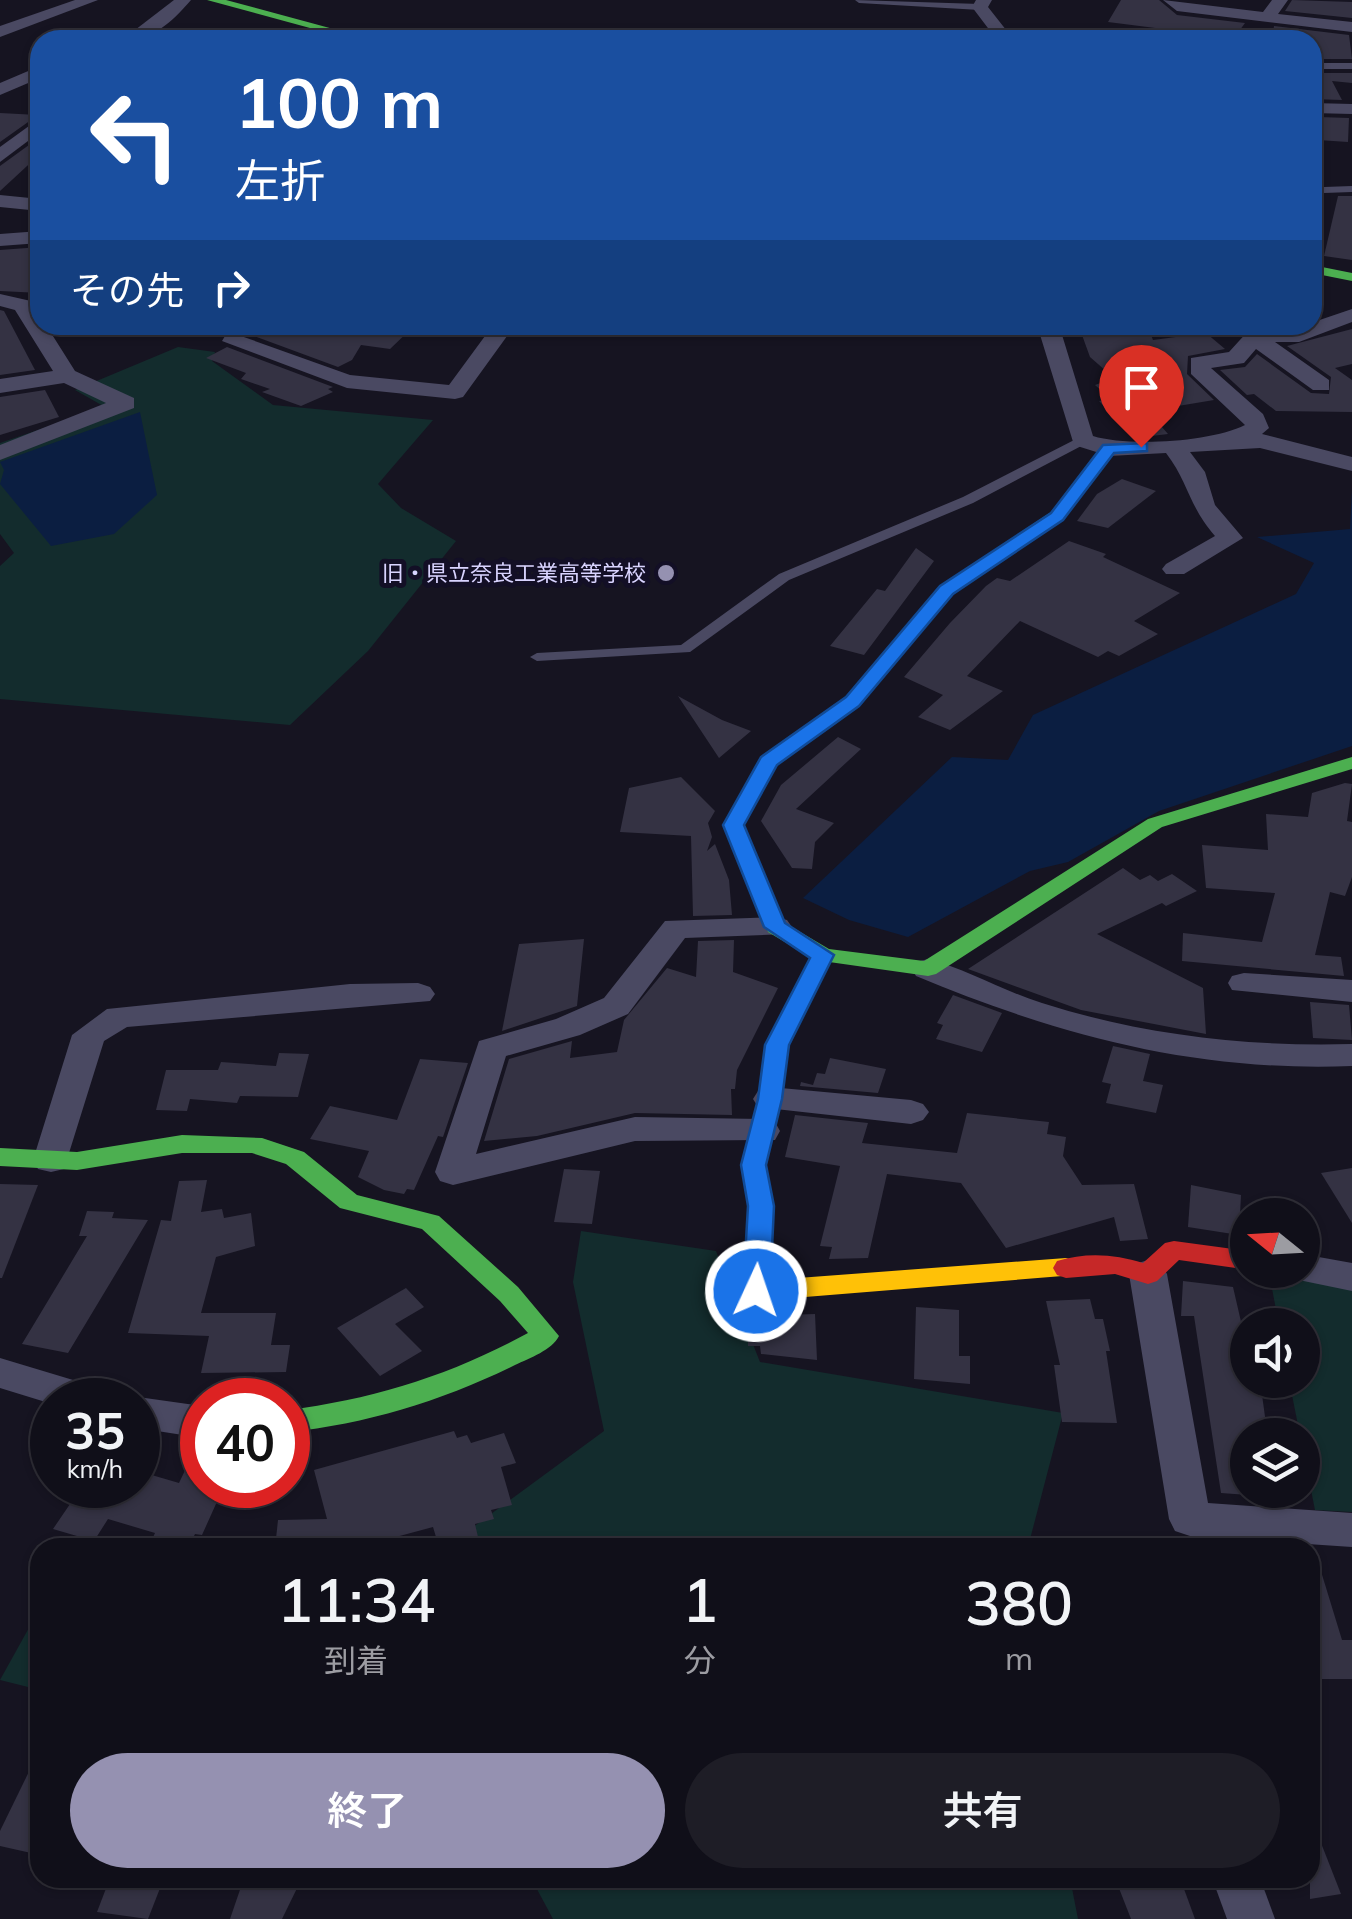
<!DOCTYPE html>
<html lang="ja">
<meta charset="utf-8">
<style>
body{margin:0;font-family:Mulish,"Noto Sans JP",sans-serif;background:#1e1d26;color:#f1f3f6;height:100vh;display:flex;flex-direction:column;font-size:38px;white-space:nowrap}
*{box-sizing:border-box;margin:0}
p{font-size:32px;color:#9c9ca2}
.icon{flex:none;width:55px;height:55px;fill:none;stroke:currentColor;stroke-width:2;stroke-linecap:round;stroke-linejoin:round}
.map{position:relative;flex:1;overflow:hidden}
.details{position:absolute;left:30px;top:1538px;width:1290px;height:350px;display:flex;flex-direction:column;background:#100f19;border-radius:30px;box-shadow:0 2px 8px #0004,0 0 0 2px #302f38}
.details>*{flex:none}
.banner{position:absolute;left:30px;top:30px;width:1292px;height:305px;border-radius:30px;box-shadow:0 2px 8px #0004,0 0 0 2px #302f38;background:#1a4fa0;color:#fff;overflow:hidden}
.needle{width:65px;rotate:288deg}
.buttons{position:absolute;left:1230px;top:1198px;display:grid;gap:20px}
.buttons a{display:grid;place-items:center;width:90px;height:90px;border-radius:50%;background:#100f19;box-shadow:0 2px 8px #0004,0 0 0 2px #302f38;font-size:50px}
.speed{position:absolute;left:30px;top:1378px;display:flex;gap:20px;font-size:50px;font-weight:700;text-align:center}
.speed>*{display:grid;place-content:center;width:130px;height:130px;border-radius:50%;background:#100f19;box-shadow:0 2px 8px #0004,0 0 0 2px #302f38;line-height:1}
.speed small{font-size:25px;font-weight:400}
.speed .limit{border:15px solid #d22;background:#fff;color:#111}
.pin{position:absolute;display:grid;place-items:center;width:85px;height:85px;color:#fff;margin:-102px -42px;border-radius:50% 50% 50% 0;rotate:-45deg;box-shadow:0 0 10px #0007}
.pin .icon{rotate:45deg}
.me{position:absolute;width:110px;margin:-55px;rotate:3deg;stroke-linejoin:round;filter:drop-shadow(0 0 8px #0008)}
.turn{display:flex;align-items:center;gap:35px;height:210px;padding:0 40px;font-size:45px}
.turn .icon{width:130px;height:130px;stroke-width:2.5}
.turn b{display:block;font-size:70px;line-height:85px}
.then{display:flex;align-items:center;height:95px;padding:0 40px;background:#0003;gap:20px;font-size:38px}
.eta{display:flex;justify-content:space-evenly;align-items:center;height:170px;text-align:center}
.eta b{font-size:60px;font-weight:600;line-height:70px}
.button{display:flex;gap:20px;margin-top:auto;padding:20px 40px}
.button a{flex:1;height:115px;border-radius:60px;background:#9591b1;color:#fff;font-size:40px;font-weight:600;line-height:115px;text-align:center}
.button a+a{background:#1e1d26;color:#f1f3f6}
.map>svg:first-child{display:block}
</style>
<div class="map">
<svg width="1352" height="1919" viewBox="0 0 1352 1919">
<rect width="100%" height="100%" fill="#161421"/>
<g fill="#132c2d">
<path d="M178 347 215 352 212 361 273 405 433 420 378 484 401 508 456 541 368 651 290 725 0 699V566L14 553 0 534V443L105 407 75 390Z"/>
<path d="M581 1231 716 1251 760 1362 1063 1413 1028 1547 381 1548 465 1533 604 1431 573 1282Z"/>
<path d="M1269 1273 1352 1286V1512L1315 1510 1289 1380H1302V1325H1279Z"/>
<path d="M40 1608V1690L0 1680Z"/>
<path d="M531 1878H1070L1078 1919H553Z"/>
</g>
<g fill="#0b1e41">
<path d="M140 412 157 495 114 534 51 546 0 484 4 470 0 462Z"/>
<path d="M1352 490V746L1159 811 1068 862 1030 871 908 937 849 920 803 898 952 757 1008 760 1033 715 1296 594 1314 563 1257 537 1350 529Z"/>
</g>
<g fill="#343243">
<path d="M1121 0H1159L1177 15 1245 23 1234 38 1108 22Z"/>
<path d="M1292 0 1352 2V18L1285 11Z"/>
<path d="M1274 26 1349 35 1352 59H1312V40H1272Z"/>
<path d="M1312 73H1352V83L1332 81 1342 100 1312 99 1317 79Z"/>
<path d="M0 113 38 115 0 142Z"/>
<path d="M1319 117 1349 118 1348 142 1318 140Z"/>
<path d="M40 137V154L0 191V166Z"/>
<path d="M1338 196H1352V260L1324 256Z"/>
<path d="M40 247V293L0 291V250Z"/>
<path d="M0 310 4 311 35 370 0 375Z"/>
<path d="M271 325H415L390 349 361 345 352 360 338 367 251 335Z"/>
<path d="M1352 329V364L1335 368 1352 380V412L1276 411 1254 394 1247 395 1220 370 1245 367 1257 354 1311 393 1329 394 1331 377 1287 346Z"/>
<path d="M1206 333 1225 349 1188 356 1187 374 1214 400 1148 411 1168 434 1135 438 1099 401 1111 399 1095 385 1114 378 1090 357 1082 335H1151L1153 340Z"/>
<path d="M227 347 333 387 328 389 333 392 301 406 262 392 270 389 241 379 246 373 206 358Z"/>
<path d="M45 390 59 417 0 435V397Z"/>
<path d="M1122 479 1156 491 1108 528 1077 521 1097 494Z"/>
<path d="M1069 541 1106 554 1103 557 1180 593 1134 621 1158 634 1119 656 1108 651 1098 657 1020 621 967 676 1003 691 950 730 918 717 943 695 904 677 950 623 986 586 997 578 1010 581Z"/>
<path d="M916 548 934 561 864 655 830 646 877 589 885 591Z"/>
<path d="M678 696 722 720 751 731 719 758Z"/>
<path d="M838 737 861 749 796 809 834 823 815 842 812 869 792 868 761 821 781 785Z"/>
<path d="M681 777 715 811 708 823 712 837 707 851 715 844 729 880 732 915 693 916 691 836 620 832 629 788Z"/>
<path d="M1345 783 1352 784 1347 821 1352 822V877L1345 896 1330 892 1315 955 1341 957 1344 976 1182 961 1183 933 1262 942 1275 893 1206 888 1202 845 1268 850 1266 814 1308 817 1312 793Z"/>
<path d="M1123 868 1140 880 1150 875 1158 881 1172 874 1197 891 1166 906 1162 903 1097 934 1203 988 1206 1034 1081 1010 968 969Z"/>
<path d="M584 939 577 1006 502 1031 519 944Z"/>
<path d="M734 940 733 972 778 988 737 1070 735 1089H731L732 1115 635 1113 537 1136 484 1141 509 1059 572 1041 570 1058 617 1052 624 1020 667 968 696 977 698 941Z"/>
<path d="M953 995 1002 1013 982 1052 936 1039 943 1025 937 1023Z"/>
<path d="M1310 1002 1349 1005 1352 1040 1313 1038Z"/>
<path d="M1113 1046 1150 1054 1143 1081 1163 1085 1156 1113 1106 1103 1111 1084 1102 1082Z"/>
<path d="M279 1053 309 1054 298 1097 240 1096 237 1103 190 1099 187 1111 156 1110 166 1070H218L221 1062 276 1066Z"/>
<path d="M830 1058 886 1069 878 1093 800 1086 801 1082 813 1085 817 1073 825 1074Z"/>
<path d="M420 1059 468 1063 443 1137 438 1136 414 1190 407 1189 404 1194 384 1190 358 1177 369 1151 310 1139 330 1106 397 1120Z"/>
<path d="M967 1113 1049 1122 1047 1134 1066 1137 1063 1156 1082 1185 1134 1184 1148 1239 1120 1241 1114 1217 1006 1248 961 1183 887 1174 868 1258 829 1259 832 1247 820 1246 840 1166 785 1157 795 1115 868 1123 862 1143 957 1153Z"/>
<path d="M1352 1168V1223L1321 1173Z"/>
<path d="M564 1169 600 1171 592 1224 554 1222Z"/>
<path d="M207 1180 201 1212 222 1209 224 1218 251 1213 255 1246 216 1257 201 1313H276L271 1345H290L286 1372 201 1373 209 1336 128 1333 161 1220 171 1221 179 1181Z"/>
<path d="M0 1184 38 1185 2 1278H0Z"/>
<path d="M1191 1185 1241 1195 1239 1235 1188 1227Z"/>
<path d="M87 1211 114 1212 112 1218 148 1220 68 1353 22 1344 87 1236H79Z"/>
<path d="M1183 1281 1233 1287 1242 1326H1248V1380H1260L1266 1424H1254L1255 1435H1248V1495L1221 1493 1194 1316H1181Z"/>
<path d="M406 1288 424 1307 395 1324 422 1351 380 1376 337 1328Z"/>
<path d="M1090 1299 1095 1319H1103L1110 1351H1106L1117 1423 1062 1422 1054 1365H1060L1046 1301Z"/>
<path d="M916 1307 959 1310V1356H970V1384L914 1379Z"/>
<path d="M741 1311 757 1316 815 1314 817 1360 761 1354 760 1346H748V1338H742Z"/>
<path d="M454 1431 457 1438 467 1435 471 1443 504 1433 516 1463 501 1467 512 1505 491 1510 494 1519 475 1524 478 1537 439 1547 433 1527 355 1548H275L278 1520 327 1519 314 1470Z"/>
<path d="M199 1441 202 1485H220L215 1494 220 1495 202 1535 195 1534 188 1548H148L155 1533 108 1519 94 1541 53 1529 83 1485H138V1471L179 1483Z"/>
<path d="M1316 1555 1342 1640H1352V1679H1317L1316 1670H1310V1556Z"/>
<path d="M40 1749V1855L0 1846V1831Z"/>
<path d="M1310 1820H1312L1341 1894 1310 1899Z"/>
<path d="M110 1878H164L148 1919 97 1912Z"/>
<path d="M244 1878H302L282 1919H230Z"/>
<path d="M1115 1878H1180L1195 1919H1131Z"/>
</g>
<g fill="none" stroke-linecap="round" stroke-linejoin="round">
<g fill="#4a4962" fill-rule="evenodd">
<path d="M855 0 980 4 984 7 980 10 859 3Z"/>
<rect x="1312" y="63" width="40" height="6"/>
<path d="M1352 186V192L1324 193 1319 190 1324 187Z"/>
<path d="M1082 436 1088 440 1087 443 973 503 789 580 690 652 537 661 530 657 537 653 681 645 779 574 963 497Z"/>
</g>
<g fill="#4a4962" fill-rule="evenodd">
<path d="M75 0H98L0 37V26Z"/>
<path d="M174 0H191C171 23 153 40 122 40Z"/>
<path d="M976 0H992L988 7 1014 40H997L972 7Z"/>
<path d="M1163 0 1263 12 1272 0H1288L1278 14 1352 22V32L1177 11Z"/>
<path d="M40 66V78L0 95V83Z"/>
<path d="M1312 103 1352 104V114L1312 113Z"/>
<path d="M40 118V132L0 162V147Z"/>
<path d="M0 195 40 199V211L0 207Z"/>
<path d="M40 231V243L0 246V234Z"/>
<path d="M0 294 31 301 40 325H46L75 371 134 398V408L0 460V445L106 403 64 383 0 393V379L53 371 15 310 0 306Z"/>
<path d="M1352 309V322L1299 342H1275L1329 380V390H1313L1256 349 1244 363 1211 368 1263 414 1269 428 1262 434 1352 457V471L1260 448 1190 452 1205 472 1215 505 1243 538 1184 574H1166L1162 569 1166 564 1215 536C1188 505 1189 483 1166 453L1109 456 1074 445 1037 325H1059L1093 436C1128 447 1212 442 1245 425L1191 374V358L1229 352 1249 330 1296 328Z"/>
<path d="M444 325H515L463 397 455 399 347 388 222 341 225 336H241L350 375 449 385 485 336 447 330Z"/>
<path d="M776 917 787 920 792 927 787 934 685 938 628 1014 580 1035 506 1056 476 1154 635 1117 762 1119 775 1122 780 1131 775 1140 635 1141 453 1185 440 1181 435 1172 479 1041 556 1019 604 998 665 921Z"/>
<path d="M928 959C967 969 1003 991 1042 1003 1142 1035 1248 1047 1352 1044V1066C1195 1072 1060 1036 916 976L912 969 916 962Z"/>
<path d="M1244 973 1352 980V1002L1232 990 1228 983 1232 976Z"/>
<path d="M418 983 430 987 435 994 430 1001 127 1027 104 1041 64 1169 51 1172 38 1169 33 1160 72 1035 107 1009 350 984Z"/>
<path d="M770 1087 911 1100 923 1104 929 1112 923 1120 911 1124 758 1107 753 1099 758 1091Z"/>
<path d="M1302 1254 1352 1263V1291L1289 1278 1284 1270H1302Z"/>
<path d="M1148 1260 1161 1264 1167 1274 1208 1503 1352 1513V1547L1190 1536 1175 1531 1169 1519 1129 1274 1135 1264Z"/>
<path d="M0 1358 103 1389 109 1400H52V1404L0 1388Z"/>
<path d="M138 1397 202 1406V1438L138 1428V1400H130Z"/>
<path d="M1212 1878H1260L1275 1919H1227Z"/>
</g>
<g fill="#4caf50" fill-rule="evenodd">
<path d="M207 0H226L374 40H354Z"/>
<path d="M1312 265 1352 273V281L1312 273Z"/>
<path d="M1109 444 1117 449 1063 520 953 594 859 706 776 766 743 825 785 923 829 949 924 961 1148 819 1352 757V769L1162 827 936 974 928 976 815 960 768 932 723 825 761 758 845 698 941 586 1051 512 1103 445Z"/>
<path d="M182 1135 262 1138 304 1152 357 1195 439 1216 518 1287 559 1336C552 1350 530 1358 515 1365 444 1400 367 1424 288 1432V1410C374 1399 451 1375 528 1333L500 1301 422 1229 340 1208 286 1164 252 1153H182L77 1170 0 1166V1148L77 1152Z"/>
</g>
<path fill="#ffc107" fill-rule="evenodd" d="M823 948 834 955 789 1045 782 1099 765 1165 774 1206 771 1280 1066 1258 1075 1261 1079 1268 1075 1275 757 1301 748 1298 744 1291 748 1206 741 1165 758 1099 765 1045 812 955Z"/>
<path fill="#c62828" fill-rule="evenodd" d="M1174 1241 1248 1251 1250 1270 1179 1260 1157 1281 1148 1284 1115 1274 1066 1278 1057 1275 1053 1268 1057 1261C1086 1252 1115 1254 1143 1263L1165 1243Z"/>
</g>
<path fill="#1a73e8" stroke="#114b97" stroke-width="2.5" d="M1147 443V451L1114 453 1063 520 953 594 859 706 777 765 744 825 785 923 834 955 789 1045 782 1099 766 1165 774 1206 770 1291 756 1301 747 1298 743 1291 748 1206 741 1165 758 1099 765 1045 810 958 764 927 723 825 761 757 846 697 940 586 1051 513 1103 445Z"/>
<circle fill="#9591b1" stroke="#130f26" stroke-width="4" cx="666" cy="573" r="10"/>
<g text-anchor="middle" stroke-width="10" stroke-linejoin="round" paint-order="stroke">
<g font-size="22" fill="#d9d4ff" stroke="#130f26" text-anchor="end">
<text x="646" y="581">旧・県立奈良工業高等学校</text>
</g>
</g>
</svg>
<div class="buttons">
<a><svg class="needle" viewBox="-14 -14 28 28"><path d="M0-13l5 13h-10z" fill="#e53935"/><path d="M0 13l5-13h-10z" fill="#9c9ca2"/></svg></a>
<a><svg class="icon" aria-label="sound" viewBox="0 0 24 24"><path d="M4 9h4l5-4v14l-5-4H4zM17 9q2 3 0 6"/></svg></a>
<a><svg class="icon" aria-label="layers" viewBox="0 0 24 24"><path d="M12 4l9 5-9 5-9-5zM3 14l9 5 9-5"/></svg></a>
</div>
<div class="speed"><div>35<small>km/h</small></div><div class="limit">40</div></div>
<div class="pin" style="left:1141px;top:447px;background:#d93025"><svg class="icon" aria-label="arrive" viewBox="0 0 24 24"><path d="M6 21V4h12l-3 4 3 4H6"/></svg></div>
<svg class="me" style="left:756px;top:1291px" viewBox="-20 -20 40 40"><circle r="17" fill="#1a73e8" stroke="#fff" stroke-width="3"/><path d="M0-11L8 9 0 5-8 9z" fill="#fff"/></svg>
<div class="banner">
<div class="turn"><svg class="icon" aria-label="left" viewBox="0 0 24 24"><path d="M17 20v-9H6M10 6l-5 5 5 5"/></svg><div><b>100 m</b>左折</div></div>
<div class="then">その先<svg class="icon" aria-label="right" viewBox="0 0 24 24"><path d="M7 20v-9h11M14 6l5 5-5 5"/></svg></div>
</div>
<section class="details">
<div class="eta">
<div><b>11:34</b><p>到着</p></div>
<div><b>1</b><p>分</p></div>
<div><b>380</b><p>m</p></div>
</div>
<div class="button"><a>終了</a><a>共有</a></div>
</section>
</div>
